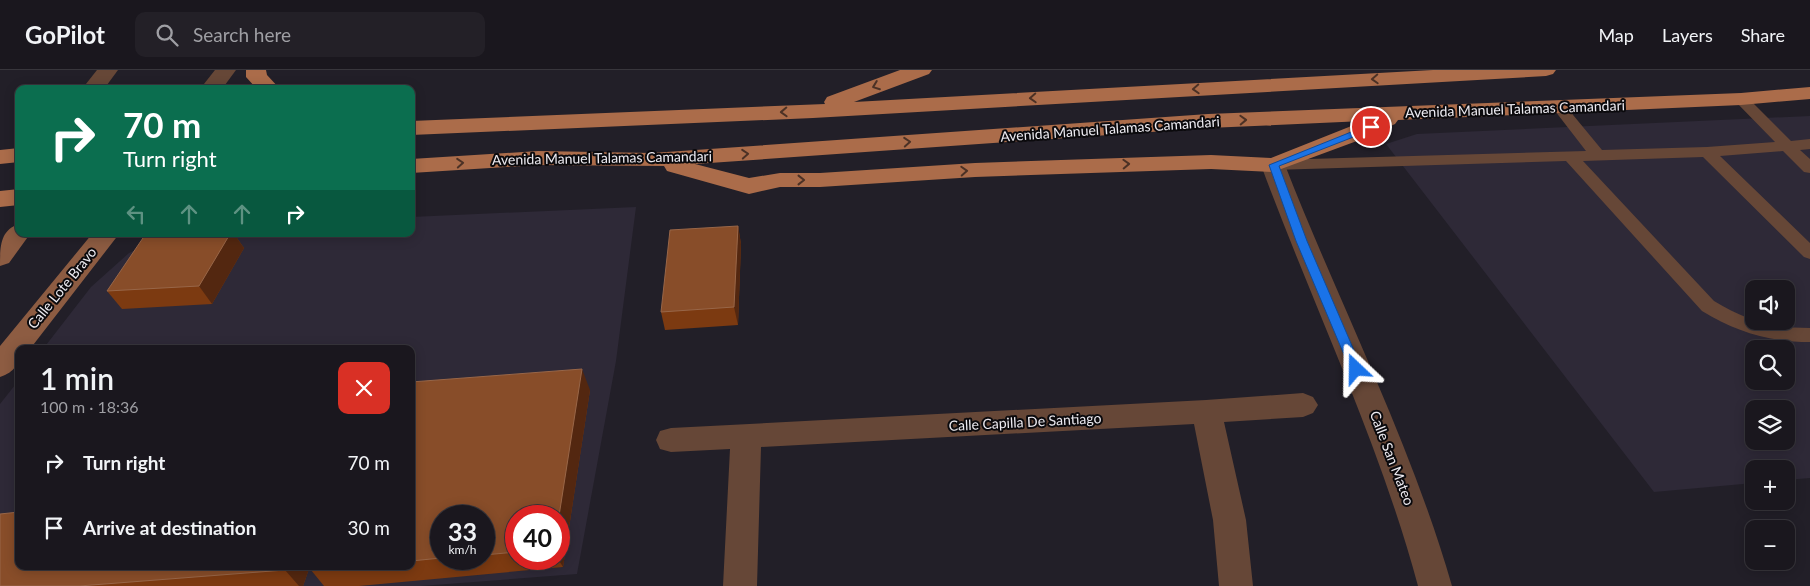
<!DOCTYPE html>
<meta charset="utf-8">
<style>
body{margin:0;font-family:Lato,sans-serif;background:#232027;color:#f1f3f6;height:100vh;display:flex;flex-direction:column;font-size:19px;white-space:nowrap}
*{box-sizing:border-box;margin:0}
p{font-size:16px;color:#9f9fa4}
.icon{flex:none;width:28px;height:28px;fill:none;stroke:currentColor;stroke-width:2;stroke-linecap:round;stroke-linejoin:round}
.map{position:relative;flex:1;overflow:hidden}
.details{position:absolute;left:15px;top:275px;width:400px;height:225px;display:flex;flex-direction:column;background:#1a171e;border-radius:10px;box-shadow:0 2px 12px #0003,0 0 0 1px #38363c}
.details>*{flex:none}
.hud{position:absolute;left:15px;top:15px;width:400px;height:152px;border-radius:10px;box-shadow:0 2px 12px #0003,0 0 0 1px #38363c;background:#0b6e4f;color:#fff;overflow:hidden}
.controls{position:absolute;left:1745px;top:210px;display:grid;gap:10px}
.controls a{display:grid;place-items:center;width:50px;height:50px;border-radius:10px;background:#1a171e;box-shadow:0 2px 12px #0003,0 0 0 1px #38363c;font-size:25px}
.speed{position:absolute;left:430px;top:435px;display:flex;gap:10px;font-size:25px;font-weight:700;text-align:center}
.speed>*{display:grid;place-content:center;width:65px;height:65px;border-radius:50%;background:#1a171e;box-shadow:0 2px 12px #0003,0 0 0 1px #38363c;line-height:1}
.speed small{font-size:12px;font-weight:400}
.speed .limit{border:8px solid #d22;background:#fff;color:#111}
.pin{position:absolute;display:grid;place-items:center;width:42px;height:42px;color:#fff;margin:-21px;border:2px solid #fff;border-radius:50%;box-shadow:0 1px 5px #0007}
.me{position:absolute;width:55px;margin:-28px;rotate:337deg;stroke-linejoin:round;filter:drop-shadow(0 0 4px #0008)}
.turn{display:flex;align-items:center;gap:18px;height:105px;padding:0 25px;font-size:22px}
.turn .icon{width:65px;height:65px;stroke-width:2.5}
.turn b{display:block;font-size:35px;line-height:42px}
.lanes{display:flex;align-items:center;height:48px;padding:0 25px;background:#0003;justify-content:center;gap:25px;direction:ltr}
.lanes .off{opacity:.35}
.round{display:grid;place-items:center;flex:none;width:52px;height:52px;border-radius:10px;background:#232027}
.headline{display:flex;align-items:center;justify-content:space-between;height:85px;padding:0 25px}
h1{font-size:30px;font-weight:600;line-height:38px}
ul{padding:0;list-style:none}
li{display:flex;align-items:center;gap:15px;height:65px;padding:0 25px}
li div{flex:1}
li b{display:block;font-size:19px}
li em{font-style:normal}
header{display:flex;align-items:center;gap:30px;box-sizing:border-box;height:70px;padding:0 25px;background:#1a171e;border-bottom:1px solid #38363c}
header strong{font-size:24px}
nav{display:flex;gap:28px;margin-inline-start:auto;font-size:18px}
.search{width:350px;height:45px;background:#232027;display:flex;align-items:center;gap:12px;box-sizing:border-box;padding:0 18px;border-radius:10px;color:#9f9fa4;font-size:19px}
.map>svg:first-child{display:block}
</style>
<header>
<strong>GoPilot</strong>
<div class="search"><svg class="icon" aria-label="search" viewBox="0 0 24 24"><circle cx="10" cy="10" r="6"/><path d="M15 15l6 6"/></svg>Search here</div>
<nav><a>Map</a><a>Layers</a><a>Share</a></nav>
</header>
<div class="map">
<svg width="1810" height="516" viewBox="0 0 1810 516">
<rect width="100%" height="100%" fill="#221f28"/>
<g fill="#2e2937" fill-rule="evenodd">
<path d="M1810 46V408L1786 410V399H1754V413L1654 422 1386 74 1417 64ZM1754 219H1786V251H1754ZM1754 279H1786V311H1754ZM1754 339H1786V371H1754Z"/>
<path d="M636 137 616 291 577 504 421 516H0V334L19 310V496H411V279H43L91 217 129 183 171 164H411V147ZM441 446H484V489H441ZM516 446H559V489H516Z"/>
</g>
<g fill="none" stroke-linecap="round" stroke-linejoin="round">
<path fill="#664737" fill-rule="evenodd" d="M1741 25 1746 26 1791 71 1810 69V79L1800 80 1810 89V103L1804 102 1783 81 1720 86 1810 173V189L1804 187 1703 87 1583 91 1714 231C1747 251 1772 258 1810 258V272C1770 272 1736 262 1702 241L1566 91 1273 100 1267 98 1265 95 1267 92 1273 90 1586 81 1552 37 1554 34H1564L1602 80 1707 77 1775 72 1736 32 1734 29 1736 26Z"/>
<g fill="#664737" fill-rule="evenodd">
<path d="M97 0H118L104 19H82Z"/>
<path d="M215 0H236L222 19H200Z"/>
<path d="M1303 323 1313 327 1318 335 1313 343 1303 347 1224 352 1246 450 1253 516H1219L1213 450 1194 354 761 377 757 516H723L730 379 671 382 660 379 656 370 660 361 671 358 1206 330Z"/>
</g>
<path fill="#664737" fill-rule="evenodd" d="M1273 88 1281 90 1285 95C1340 236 1410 370 1452 516H1418C1379 371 1313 236 1261 95L1265 90Z"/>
<g fill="#8d5c42" fill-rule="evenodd">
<path d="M19 154V164H30L9 193 0 196C0 177 0 160 19 154Z"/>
<path d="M92 164H119L30 279H19C19 294 15 302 0 307V276Z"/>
</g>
<g fill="#ab6c4a" fill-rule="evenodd">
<path d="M246 0H266L267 5 280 19H257L246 7Z"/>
<path d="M900 0H932L929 4 854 32 1433 0H1556L1553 4 1546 6 813 48 411 65V51L825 34 824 32 827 27Z"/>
<path d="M1810 17V29L1741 35 1398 50 1395 54 1365 68 1273 102 1211 99 975 107 820 117H780L749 124 667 101 664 96 538 95 411 103V89L538 81 652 83 1208 44 1741 23ZM1364 51 1271 88 1211 85 975 93 820 103H780L749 108 695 94 1208 58Z"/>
<path d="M19 78V92L0 94V80Z"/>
<path d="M19 119V135L0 137V121Z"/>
</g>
</g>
<g fill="#7c3a11" fill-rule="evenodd">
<path d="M738 156 741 174 738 255 665 260 661 242Z"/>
<path d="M166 164H234L244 178 212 234 122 239 107 221Z"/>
<path d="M411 312 590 320 563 497 359 516H324L311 500 312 496H411ZM484 446V489H441ZM516 446H559V489H516Z"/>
<path d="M19 496H310L303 516H0Z"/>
</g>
<g fill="#532710">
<path d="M738 156 741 174 738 255 734 237Z"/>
<path d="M230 164H234L244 178 212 234 199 216Z"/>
<path d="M582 299 590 320 563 497 558 489 559 446Z"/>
<path d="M287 496H310L303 516H299L285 500Z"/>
</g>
<g fill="#884d29" stroke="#986648">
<path d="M738 156 734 237 661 242 670 160Z"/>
<path d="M166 164H230L199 216 107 221 145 165Z"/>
<path d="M582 299 559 446H516V482L484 485V446H441V488L411 491V312Z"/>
<path d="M19 442V496H287L285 500 79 516H0V444Z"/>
<path d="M312 496H355L311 500Z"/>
</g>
<defs><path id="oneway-chevron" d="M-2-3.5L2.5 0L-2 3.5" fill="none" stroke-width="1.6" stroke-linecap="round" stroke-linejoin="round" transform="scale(1.25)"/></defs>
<g stroke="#4b3125">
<use href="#oneway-chevron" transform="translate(1375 9) rotate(177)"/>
<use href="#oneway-chevron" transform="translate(876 16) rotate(159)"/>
<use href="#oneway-chevron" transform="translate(1196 19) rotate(177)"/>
<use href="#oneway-chevron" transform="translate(1033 28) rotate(177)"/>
<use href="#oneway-chevron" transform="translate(784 42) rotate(178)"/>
<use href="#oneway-chevron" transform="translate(1243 50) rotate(-2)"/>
<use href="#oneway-chevron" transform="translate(907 72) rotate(-4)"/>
<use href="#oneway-chevron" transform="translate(745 84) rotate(-4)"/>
<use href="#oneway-chevron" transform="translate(460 93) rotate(-4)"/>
<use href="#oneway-chevron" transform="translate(1126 94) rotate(-2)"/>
<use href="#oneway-chevron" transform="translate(964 101) rotate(-3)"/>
<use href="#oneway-chevron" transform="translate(801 110)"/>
</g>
<path fill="#1a73e8" stroke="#114b97" d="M1371 54 1374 55V59L1279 96 1307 171 1362 299 1356 303 1350 299 1296 171 1269 95Z"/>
<g text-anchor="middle" stroke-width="4" stroke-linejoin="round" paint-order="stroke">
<g font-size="14" fill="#edebf1" stroke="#0b0a0d">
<text transform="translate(1515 39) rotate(-2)" y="5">Avenida Manuel Talamas Camandari</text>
<text transform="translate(1110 59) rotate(-4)" y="5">Avenida Manuel Talamas Camandari</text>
<text transform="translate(602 88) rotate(-1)" y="5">Avenida Manuel Talamas Camandari</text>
<text transform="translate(62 218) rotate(-51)" y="5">Calle Lote Bravo</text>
<text transform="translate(1025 352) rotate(-3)" y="5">Calle Capilla De Santiago</text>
<text transform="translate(1392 388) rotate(69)" y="5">Calle San Mateo</text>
</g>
</g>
</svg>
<div class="controls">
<a><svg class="icon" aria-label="sound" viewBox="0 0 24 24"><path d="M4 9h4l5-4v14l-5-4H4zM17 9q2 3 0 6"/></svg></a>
<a><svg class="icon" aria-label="search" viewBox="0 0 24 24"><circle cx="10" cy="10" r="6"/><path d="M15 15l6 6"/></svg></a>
<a><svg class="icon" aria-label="layers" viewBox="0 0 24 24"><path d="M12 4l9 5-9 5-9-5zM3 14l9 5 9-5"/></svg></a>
<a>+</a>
<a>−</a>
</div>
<div class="speed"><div>33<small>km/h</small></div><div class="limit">40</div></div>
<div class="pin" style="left:1371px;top:57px;background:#d93025"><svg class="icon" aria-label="arrive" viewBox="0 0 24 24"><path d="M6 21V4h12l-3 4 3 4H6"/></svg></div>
<svg class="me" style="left:1356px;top:299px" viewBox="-20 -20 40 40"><path d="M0-17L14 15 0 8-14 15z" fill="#1a73e8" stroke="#fff" stroke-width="4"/></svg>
<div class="hud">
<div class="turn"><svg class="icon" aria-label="right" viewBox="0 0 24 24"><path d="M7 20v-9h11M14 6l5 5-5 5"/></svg><div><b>70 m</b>Turn right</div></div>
<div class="lanes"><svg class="icon off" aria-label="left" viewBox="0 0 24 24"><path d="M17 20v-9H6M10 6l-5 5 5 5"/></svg><svg class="icon off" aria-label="ahead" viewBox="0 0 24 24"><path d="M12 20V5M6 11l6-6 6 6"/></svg><svg class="icon off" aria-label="ahead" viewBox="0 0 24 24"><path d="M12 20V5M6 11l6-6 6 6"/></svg><svg class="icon" aria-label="right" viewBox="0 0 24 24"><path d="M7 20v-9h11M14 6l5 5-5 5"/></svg></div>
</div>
<section class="details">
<div class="headline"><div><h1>1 min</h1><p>100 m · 18:36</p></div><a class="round" style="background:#d93025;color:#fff"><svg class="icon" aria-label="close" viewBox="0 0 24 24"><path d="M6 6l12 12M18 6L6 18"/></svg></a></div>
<ul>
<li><svg class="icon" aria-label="right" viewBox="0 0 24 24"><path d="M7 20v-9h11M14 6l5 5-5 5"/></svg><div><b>Turn right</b></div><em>70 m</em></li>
<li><svg class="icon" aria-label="arrive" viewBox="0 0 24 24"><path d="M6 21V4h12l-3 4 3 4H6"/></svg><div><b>Arrive at destination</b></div><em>30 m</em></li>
</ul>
</section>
</div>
